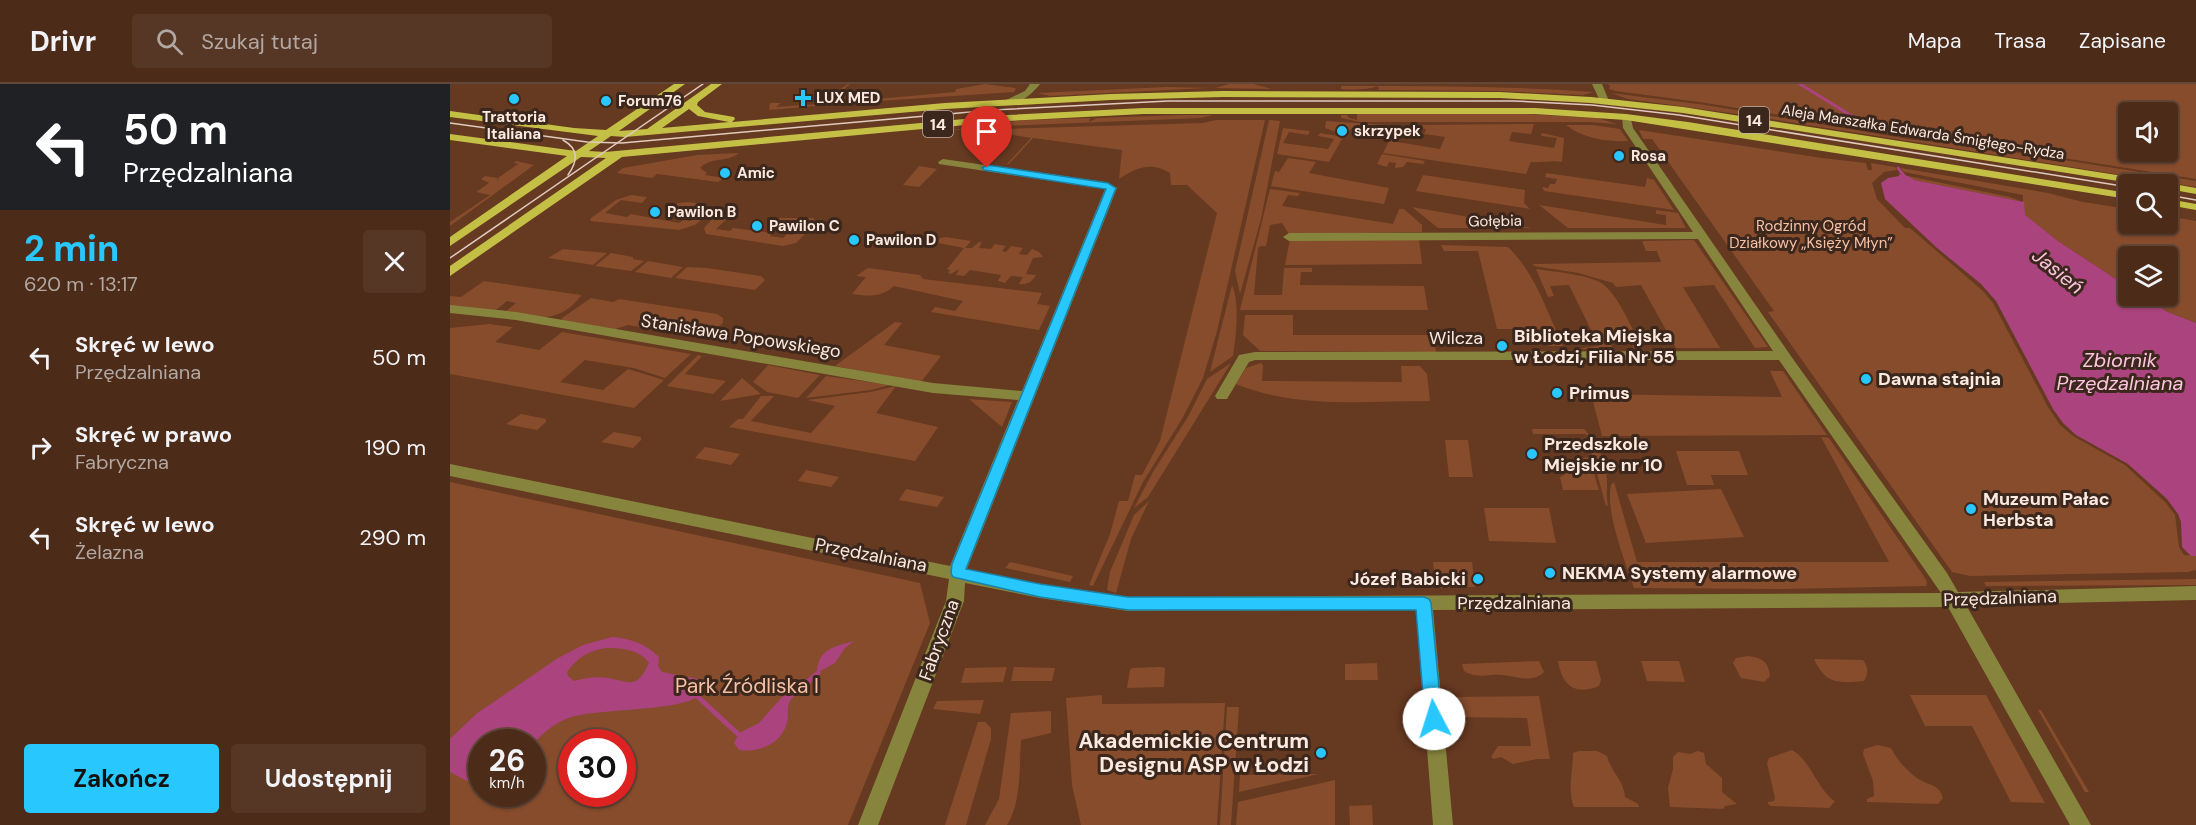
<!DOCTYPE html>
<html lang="pl">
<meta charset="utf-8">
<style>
body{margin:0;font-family:"DM Sans",sans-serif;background:#563726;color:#f1f3f6;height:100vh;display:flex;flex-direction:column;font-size:22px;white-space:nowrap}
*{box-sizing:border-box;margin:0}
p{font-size:20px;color:#b2a7a2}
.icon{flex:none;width:33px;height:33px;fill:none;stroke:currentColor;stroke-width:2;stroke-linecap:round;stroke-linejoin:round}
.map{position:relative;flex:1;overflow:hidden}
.sheet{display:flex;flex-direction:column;background:#4c2b19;width:450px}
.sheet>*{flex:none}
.banner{background:#202124;color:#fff;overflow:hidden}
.controls{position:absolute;left:1668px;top:18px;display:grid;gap:12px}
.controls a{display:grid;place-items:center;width:60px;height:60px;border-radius:6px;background:#4c2b19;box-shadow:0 2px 4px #0004,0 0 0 2px #634738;font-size:30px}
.speed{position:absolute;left:18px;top:645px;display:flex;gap:12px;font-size:30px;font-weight:700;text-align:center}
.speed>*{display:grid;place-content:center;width:78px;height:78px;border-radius:50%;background:#4c2b19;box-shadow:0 2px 4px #0004,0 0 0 2px #634738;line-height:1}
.speed small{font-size:15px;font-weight:400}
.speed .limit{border:9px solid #d22;background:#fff;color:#111}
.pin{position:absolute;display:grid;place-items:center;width:51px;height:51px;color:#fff;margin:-62px -26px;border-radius:50% 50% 50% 0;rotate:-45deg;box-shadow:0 0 6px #0007}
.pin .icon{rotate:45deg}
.me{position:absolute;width:66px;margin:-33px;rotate:355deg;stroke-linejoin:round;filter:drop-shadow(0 0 4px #0008)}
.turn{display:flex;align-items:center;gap:21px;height:126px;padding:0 24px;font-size:27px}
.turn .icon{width:78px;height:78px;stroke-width:2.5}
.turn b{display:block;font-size:42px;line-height:51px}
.round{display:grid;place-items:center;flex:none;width:63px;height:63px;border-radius:6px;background:#563726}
.overview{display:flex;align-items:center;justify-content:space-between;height:102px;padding:0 24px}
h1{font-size:36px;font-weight:700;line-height:45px;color:#28c8ff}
.primary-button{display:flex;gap:12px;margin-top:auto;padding:12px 24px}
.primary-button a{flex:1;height:69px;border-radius:6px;background:#28c8ff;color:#111;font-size:24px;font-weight:700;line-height:69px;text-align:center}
.primary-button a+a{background:#563726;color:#f1f3f6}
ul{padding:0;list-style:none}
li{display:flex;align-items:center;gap:18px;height:90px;padding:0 24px}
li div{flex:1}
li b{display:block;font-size:22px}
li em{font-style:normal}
header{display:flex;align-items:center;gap:36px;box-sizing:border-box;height:84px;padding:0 30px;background:#4c2b19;border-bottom:2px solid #634738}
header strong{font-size:28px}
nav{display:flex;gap:33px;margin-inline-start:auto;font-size:21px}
.search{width:420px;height:54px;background:#563726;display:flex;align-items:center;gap:15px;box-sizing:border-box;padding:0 21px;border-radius:6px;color:#b2a7a2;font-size:22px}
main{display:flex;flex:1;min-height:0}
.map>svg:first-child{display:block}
</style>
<header>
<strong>Drivr</strong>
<div class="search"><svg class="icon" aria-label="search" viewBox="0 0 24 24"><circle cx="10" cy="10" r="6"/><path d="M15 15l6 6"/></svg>Szukaj tutaj</div>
<nav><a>Mapa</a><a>Trasa</a><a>Zapisane</a></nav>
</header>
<main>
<section class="sheet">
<div class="banner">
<div class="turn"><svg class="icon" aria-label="left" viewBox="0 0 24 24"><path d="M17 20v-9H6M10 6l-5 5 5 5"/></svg><div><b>50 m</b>Przędzalniana</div></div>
</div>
<div class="overview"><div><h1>2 min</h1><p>620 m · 13:17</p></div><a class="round"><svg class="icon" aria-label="close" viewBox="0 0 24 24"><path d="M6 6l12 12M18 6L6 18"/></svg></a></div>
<ul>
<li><svg class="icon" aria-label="left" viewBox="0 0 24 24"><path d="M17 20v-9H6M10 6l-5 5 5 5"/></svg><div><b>Skręć w lewo</b><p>Przędzalniana</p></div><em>50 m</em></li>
<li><svg class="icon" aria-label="right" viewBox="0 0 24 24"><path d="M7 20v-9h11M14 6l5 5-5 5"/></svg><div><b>Skręć w prawo</b><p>Fabryczna</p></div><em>190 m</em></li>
<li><svg class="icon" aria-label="left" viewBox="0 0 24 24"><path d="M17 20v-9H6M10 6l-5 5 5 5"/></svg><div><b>Skręć w lewo</b><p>Żelazna</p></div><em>290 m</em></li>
</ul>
<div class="primary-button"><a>Zakończ</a><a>Udostępnij</a></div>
</section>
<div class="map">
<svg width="1746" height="741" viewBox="0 0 1746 741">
<rect width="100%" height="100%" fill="#663921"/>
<g fill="#874c2c" fill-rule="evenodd">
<path d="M398 0H400L387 11 394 14 391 20 319 26 320 19H331L326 23 368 20Z"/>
<path d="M535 0 566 4 564 8 399 19 405 14 416 12V16L505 8 506 5Z"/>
<path d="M779 0H803L822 5 758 4 600 12 587 9 716 3 765 4Z"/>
<path d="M1158 0H1746V95L1512 58 1464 53 1256 19 1166 7 1159 5 1160 2ZM1678 28H1718V68H1678Z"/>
<path d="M891 2C975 2 1059 2 1144 8L1133 11 1049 7 929 6 928 2C917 6 904 6 891 5Z"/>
<path d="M1161 9 1256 21 1464 56 1512 60 1746 97V103L1302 32 1178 15Z"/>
<path d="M907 30H1077L1147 34 1167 40 1139 38H911L891 34V31H897L899 34 907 36Z"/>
<path d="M729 31H816H763L751 34 553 42 537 40 427 49 577 36 640 34 639 38 647 34Z"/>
<path d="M766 36H815L767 247 753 294 732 335 693 398 643 502 639 501 660 450 669 417H678L685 391H692L710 357 767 129 737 101H721L720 89C701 77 685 84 669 95L672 66 583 54 559 80H557L581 54 527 45 486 47 532 43 552 45 753 39Z"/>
<path d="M819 36 830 37 811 135 790 210 785 187Z"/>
<path d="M876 37 935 41 933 46 902 44 900 46 891 45 889 49 875 44Z"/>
<path d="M1084 40 1081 50 1062 48 1059 57 1104 64 1107 54 1091 52 1092 49 1114 54 1112 78C1100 76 1093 79 1081 78L1076 90 933 69 946 43 965 46 964 49 946 46 941 57 990 65 995 53 974 50 976 45 970 44 972 41Z"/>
<path d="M1116 41H1143L1170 45 1178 57C1157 58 1132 54 1116 41Z"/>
<path d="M833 44 860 47 858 51 839 48 833 59 878 65 884 55 868 52 870 49 888 52 892 55 879 78 827 70Z"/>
<path d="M1189 46 1372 74 1416 79 1418 86H1422L1421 79 1445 83 1447 86 1434 88 1422 99 1427 115 1455 144H1460L1533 207 1543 219 1598 323 1610 341 1623 352 1675 381 1716 419 1725 431 1729 463 1734 471 1746 472V486L1738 488 1520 492 1502 488 1318 228 1324 227 1202 55H1193Z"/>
<path d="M289 69C277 79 262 72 250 84L257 89 255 91 274 94 268 98 207 90 202 94 167 89 173 84 247 71Z"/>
<path d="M932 70 975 77 973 80 957 78 953 83 945 84 946 79 939 78 937 83 927 80Z"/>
<path d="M838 74 866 78 859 89 939 104 934 120 821 102 825 87 829 88Z"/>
<path d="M66 77 84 81 0 142V138L40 111 26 108 39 99 31 95 35 92 47 94 48 98V94L68 80 64 79Z"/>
<path d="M469 82 487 85 469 103 453 101Z"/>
<path d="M1451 84 1598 109 1633 118 1678 125V140H1718V132L1746 137V239L1718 228 1692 212H1718V172H1678V203L1608 157 1574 131V118L1463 96 1458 92 1560 113 1573 118V111L1454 88Z"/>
<path d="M1096 89 1195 103 1197 94 1204 96 1224 126 1094 107 1092 103 1098 104 1100 100H1105L1107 95 1095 93Z"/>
<path d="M973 91 1075 106 1074 119 1080 125 966 107Z"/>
<path d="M820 105 850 109 848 112 838 111 832 122 943 140 949 125H954L972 141V148L839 150 832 139 820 141 816 162H811L808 164 804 211H832L834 184H862V188H851L850 201 974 202 978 226H790Z"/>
<path d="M181 111 197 113 192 119 171 116 155 129 177 133 181 130 229 139 234 136 240 137 247 131 242 129 244 126 216 124C227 117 249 115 258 126L257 131 245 141 229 146 140 137 141 134 166 116Z"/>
<path d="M1089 121 1216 141V131L1206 130V126L1228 129 1236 144H1118Z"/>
<path d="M962 123 1082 144H988Z"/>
<path d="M279 127 290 130 289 132 281 131 266 145 280 147 283 144 322 149 320 152 333 154 337 150 342 151 348 145 344 143 347 140 317 138 323 134H363L367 138 346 159 333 162 256 150 254 144 264 133Z"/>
<path d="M496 153 521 157 515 164H522L529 158H532L529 164 541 165 545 160 556 162 552 167 556 168 561 162 573 164 569 170 577 171 582 165 589 168 593 173 583 174 576 190 586 191C582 198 577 201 569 200L573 193 561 192 555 199 548 197 551 191 520 186 514 192 506 191 509 185 501 190 498 189 500 186 497 185 514 164 483 158 486 155Z"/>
<path d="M840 155H969L972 180 835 181Z"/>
<path d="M1244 156 1318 263 1305 264 1264 201 1233 203 1270 264H1226L1191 201 1166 203 1163 199 1128 189 1084 182 1083 180 1211 178 1207 167H1196L1192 157Z"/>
<path d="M991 161 1058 163C1086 190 1097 228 1113 262H1098L1094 245H1047L1028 167H994Z"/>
<path d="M113 165 157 169 143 181 98 174Z"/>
<path d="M161 169 183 173V175L194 177 181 187 145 182Z"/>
<path d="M198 177 233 183 221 194 185 188Z"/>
<path d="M237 183 257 184 311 192 315 196 305 206 225 194Z"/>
<path d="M418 184 470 191 473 195 592 209 587 220 600 222 589 246 481 228 485 223 505 227 513 217 444 202C431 214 418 212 402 210L416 193 406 192Z"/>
<path d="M1086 185C1103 188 1141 190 1154 201 1170 214 1182 246 1193 265H1184L1180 255 1160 256 1163 265H1126L1149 262 1119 201 1100 202 1104 212 1098 213Z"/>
<path d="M34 197 131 211V212C108 241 88 233 55 228L66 219 57 217 46 226 0 223V212L11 213Z"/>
<path d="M782 201C790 219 786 252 783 272L760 288Z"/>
<path d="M141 214 163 218 169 215 267 230 273 234V239L256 255 178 241 162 246 112 237V234Z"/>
<path d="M795 231H843V251H984L986 268 810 267 793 251Z"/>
<path d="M445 238 452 239 434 261 491 272 471 298 385 282Z"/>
<path d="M39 240 63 243 45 258 89 266 112 248 241 270 215 294 184 284 135 276 110 298 153 306 178 285 214 296 184 324 0 290V244Z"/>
<path d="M248 271 252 272 235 290 276 297 263 310 217 302Z"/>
<path d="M781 279 698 413 684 424 703 388 739 331 757 295Z"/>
<path d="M811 279 813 282 812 297 952 298 951 282H970L977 290 980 317C915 317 847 325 786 300L796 284Z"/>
<path d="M318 281 370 291 348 314 317 308 303 298Z"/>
<path d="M1320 287H1333L1377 351 1152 352 1141 310 1332 313Z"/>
<path d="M376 292 440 301 421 306 356 314Z"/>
<path d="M292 294 311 310 270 317Z"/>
<path d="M446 302 426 329 488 343 465 377 279 343 288 335H293L311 312H324L301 337 361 349 385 322 357 316 420 308Z"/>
<path d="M519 315 562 318 552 343Z"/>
<path d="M71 330 96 335V338L87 346 56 340Z"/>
<path d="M1082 345H1134C1147 358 1157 379 1157 397 1157 406 1156 412 1158 421L1156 422 1136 350H1083Z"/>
<path d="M164 348 191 353V356L183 364 151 358Z"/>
<path d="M1371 353 1379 354 1473 491 1477 498 1476 502 1332 505 1184 504C1175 477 1155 428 1161 401L1164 398 1187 478H1439Z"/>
<path d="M995 356H1018L1023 393H999Z"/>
<path d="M255 363 290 370 281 381 245 374Z"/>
<path d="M1226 367H1289L1298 391H1261L1264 401H1237Z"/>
<path d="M1139 373 1149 406H1113L1110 393 1114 391 1119 377Z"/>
<path d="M356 386 389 393 381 403 348 397Z"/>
<path d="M0 398 470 499 480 539 398 741H0ZM32 658H82V710H32ZM122 658H172V710H122Z"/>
<path d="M456 405 494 413 487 423 449 416Z"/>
<path d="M1271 405 1294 453 1196 459 1177 410Z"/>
<path d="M699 417 681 455 666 509 657 506 660 488 684 431Z"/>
<path d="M1034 424H1099L1106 459 1039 457Z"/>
<path d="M560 478 623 492 620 498 555 484Z"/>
<path d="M983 478H1022L1025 503 986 504Z"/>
<path d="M1746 495V501L1536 502 1534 498Z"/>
<path d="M1298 572C1312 574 1318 577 1320 592L1314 598 1291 594 1283 579 1286 574Z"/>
<path d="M1364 575 1413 576C1418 583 1419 589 1414 597 1389 599 1376 601 1364 575Z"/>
<path d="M1089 577 1094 588C1082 600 1066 592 1052 591 1038 590 1027 595 1014 587L1012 580Z"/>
<path d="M1108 577H1146L1151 596 1149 602C1124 612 1112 601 1108 577Z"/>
<path d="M1191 577H1229L1235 598 1197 597Z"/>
<path d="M927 579 928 596H895V580Z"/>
<path d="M557 583 553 598 511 599 515 584Z"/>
<path d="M564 583 605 584 602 597H561Z"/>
<path d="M710 583 715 584 714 603 677 604 680 586 682 584Z"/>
<path d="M652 611V620L775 619 767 741H631L622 701 616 614Z"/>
<path d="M1460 611H1536L1595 719 1561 718 1522 642H1475Z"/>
<path d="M1089 612 1100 675H1087L1063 680 1051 673 1044 675 1041 673 1048 662H1081L1077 634 1002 633 999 613Z"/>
<path d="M534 616 530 630 483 625 487 617Z"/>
<path d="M777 623H789L781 741H770Z"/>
<path d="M1588 626H1591L1639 708H1635Z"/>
<path d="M601 627V649L571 656C569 683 572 717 557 741H535L549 715 561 629Z"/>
<path d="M528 638H535L541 644V655L516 741H495Z"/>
<path d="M1427 661 1441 664C1447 676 1457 687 1467 694 1478 702 1489 699 1493 714L1488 720 1417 718V715L1424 712 1423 697 1413 670 1414 665Z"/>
<path d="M1342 666C1359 674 1369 708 1385 717L1379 724 1321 722 1318 720V718L1324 717 1325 714 1317 679 1319 674Z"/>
<path d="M1129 667H1147L1157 672C1160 687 1174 696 1175 713L1188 720 1189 723H1124C1117 706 1123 687 1123 669Z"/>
<path d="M1248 667 1254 669 1256 680 1272 694V708L1287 720 1275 722 1273 725 1220 723 1218 704 1223 685V673L1228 668 1240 670Z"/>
<path d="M869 690 789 708 790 691Z"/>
<path d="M885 696V741H786L788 718Z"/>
<path d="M922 721 923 741H900L899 722Z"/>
</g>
<g fill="#aa437e" fill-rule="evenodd">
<path d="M1449 90 1458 92 1464 96 1574 118 1575 131 1608 157 1678 203V212H1692L1718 228 1746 239V472H1741L1732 463 1731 438 1728 430 1717 415 1678 380 1626 351 1613 339 1603 325 1546 217 1531 200 1487 164 1435 115 1431 99 1438 94 1449 92Z"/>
<path d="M162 553C181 555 195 559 209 573L208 582 212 588 248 595 251 609C238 629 143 623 116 635 102 641 93 649 83 660L32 658 31 696 17 697 0 688V655L26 630 108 574 133 561ZM157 564C173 564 190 566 199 579 186 606 181 598 158 594 147 592 135 594 124 597L118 592 117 588C127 574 139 566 157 564Z"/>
<path d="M404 557 395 564 385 579 367 589C368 564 384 563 404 557Z"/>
<path d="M345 608 346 611C333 619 341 630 336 642 329 661 307 669 289 666L284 659 289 649 309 639 332 613Z"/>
</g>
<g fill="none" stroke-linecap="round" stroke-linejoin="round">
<g stroke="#aa437e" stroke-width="3">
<path d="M1350 0 1413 39 1417 44"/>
<path d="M1448 84 1456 94"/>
</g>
<g stroke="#aa437e" stroke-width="5">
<path d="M345 609 368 589"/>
<path d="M248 613 288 650"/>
</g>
<g fill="#87853d" fill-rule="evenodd">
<path d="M580 0H590C583 10 562 27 550 19L575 7Z"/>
<path d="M1142 0H1152L1159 17 1157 19H1151Z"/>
<path d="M1172 31H1180L1183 44 1343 275 1497 489 1508 508 1746 502V516L1516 521 1641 741H1620L1498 523 983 526 1003 741H983L966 526 678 527 590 514 515 499 514 517 428 741H408L496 517 499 495 0 392V380L500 482 568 316 483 309 66 236 0 229V221L66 228 483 299 572 307 655 105 489 80 488 78 493 75 655 98 667 104 517 485 590 500 678 513 1491 509 1329 276H805L799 278 777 315H767L765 312 789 271 805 268 1323 267 1248 155 839 157 833 153 839 149 1243 148 1173 44Z"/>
</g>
<g fill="#c4c045" fill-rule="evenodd">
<path d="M224 0H235L169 47 197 45 261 0H272L248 18 247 21 255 28 284 33 285 35 282 38 495 19 661 10 773 7 1050 8 1141 13 1233 23 1705 97 1711 100H1687L1233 29 1141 19 1050 14 773 13 661 16 495 25 175 53 161 52 139 67 155 68 558 31 693 24H1085L1176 30 1238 38 1678 109V115L1176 36 1085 30H693L558 37 172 73 0 192V182L156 74 131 73 0 162V153L117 72 0 56V50L126 67 148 52 0 33V27L124 44 156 46ZM239 25 248 32 279 38 212 44Z"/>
<path d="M1718 99 1746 104V110L1718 105V100H1713Z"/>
<path d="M1718 115 1746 120V126L1718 121Z"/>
</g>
<g stroke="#e0cbbf" stroke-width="1.5">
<path d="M0 39 137 58 172 59 543 26 718 17H1064L1142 21 1229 31 1678 103"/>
<path d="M113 56C129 65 128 77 118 91"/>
<path d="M1718 111 1746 116"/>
<path d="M0 174 253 0"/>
</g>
</g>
<path fill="#28c8ff" stroke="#1a82a6" stroke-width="1.5" d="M537 81 658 99 666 104 516 485 590 500 678 513H974L979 515 981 519 992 635 990 641 984 643 977 641 975 635 966 526H678L590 513 503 493 501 489 502 480 656 105 534 86 532 84Z"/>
<g fill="#28c8ff" stroke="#3c271c" stroke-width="2">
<path d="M350 5h6v6h6v6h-6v6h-6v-6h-6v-6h6z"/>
<circle cx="64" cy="15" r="6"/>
<circle cx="156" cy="17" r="6"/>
<circle cx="892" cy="47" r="6"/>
<circle cx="1169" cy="72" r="6"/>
<circle cx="275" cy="89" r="6"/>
<circle cx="205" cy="128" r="6"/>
<circle cx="307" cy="142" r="6"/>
<circle cx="404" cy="156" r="6"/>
<circle cx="1052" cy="262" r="6"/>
<circle cx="1416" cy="295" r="6"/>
<circle cx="1107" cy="309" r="6"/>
<circle cx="1082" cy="370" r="6"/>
<circle cx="1521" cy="425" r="6"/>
<circle cx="1100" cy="489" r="6"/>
<circle cx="1028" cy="495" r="6"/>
<circle cx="871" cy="669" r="6"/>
</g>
<g text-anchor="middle" stroke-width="6" stroke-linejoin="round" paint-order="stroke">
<g font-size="15" font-weight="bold" fill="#fbeae1" stroke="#3c271c" text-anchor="start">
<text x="366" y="19">LUX MED</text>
<text x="168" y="22">Forum76</text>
<text x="64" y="38" text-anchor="middle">Trattoria<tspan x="64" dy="17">Italiana</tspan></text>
<text x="904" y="52">skrzypek</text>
<text x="1181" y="77">Rosa</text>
<text x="287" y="94">Amic</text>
<text x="217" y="133">Pawilon B</text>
<text x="319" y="147">Pawilon C</text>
<text x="416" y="161">Pawilon D</text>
</g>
<g font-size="15" fill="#fbeae1" stroke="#3c271c">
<text transform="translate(1473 48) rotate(9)" y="5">Aleja Marszałka Edwarda Śmigłego-Rydza</text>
<text transform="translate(1045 137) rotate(-1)" y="5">Gołębia</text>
</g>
<g font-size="15" fill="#f7c1a6" stroke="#3c271c">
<text x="1361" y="147">Rodzinny Ogród<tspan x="1361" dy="17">Działkowy „Księży Młyn”</tspan></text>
</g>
<g fill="#3c271c" stroke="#c2b0a6" stroke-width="1.5">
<rect x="1289" y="23" width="30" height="26" rx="4.5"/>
<rect x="473" y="27" width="30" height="26" rx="4.5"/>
</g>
<g font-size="16" font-weight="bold" fill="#fbeae1">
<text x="1304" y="42">14</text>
<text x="488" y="46">14</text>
</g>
<g font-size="18" fill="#fbeae1" stroke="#3c271c">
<text transform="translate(291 252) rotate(9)" y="6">Stanisława Popowskiego</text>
<text x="1006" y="260">Wilcza</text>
<text transform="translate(421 471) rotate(11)" y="6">Przędzalniana</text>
<text transform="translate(1550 514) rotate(-2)" y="6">Przędzalniana</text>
<text x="1064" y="525">Przędzalniana</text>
<text transform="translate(489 556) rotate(-70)" y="6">Fabryczna</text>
</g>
<g font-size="18" font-weight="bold" fill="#fbeae1" stroke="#3c271c" text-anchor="start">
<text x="1064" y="258">Biblioteka Miejska<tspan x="1064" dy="21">w Łodzi, Filia Nr 55</tspan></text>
<text x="1428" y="301">Dawna stajnia</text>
<text x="1119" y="315">Primus</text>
<text x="1094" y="366">Przedszkole<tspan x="1094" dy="21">Miejskie nr 10</tspan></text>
<text x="1533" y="421">Muzeum Pałac<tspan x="1533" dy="21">Herbsta</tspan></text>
<text x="1112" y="495">NEKMA Systemy alarmowe</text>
<text x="1016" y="501" text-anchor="end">Józef Babicki</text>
</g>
<g font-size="20" font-style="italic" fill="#fbc4df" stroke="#3c271c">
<text transform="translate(1608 187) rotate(39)" y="7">Jasień</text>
<text x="1670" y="283">Zbiornik<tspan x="1670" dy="23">Przędzalniana</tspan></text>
</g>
<g font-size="21" fill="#f7c1a6" stroke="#3c271c">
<text x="297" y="609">Park Źródliska I</text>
</g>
<g font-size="21" font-weight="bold" fill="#fbeae1" stroke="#3c271c" text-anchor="end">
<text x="859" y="664">Akademickie Centrum<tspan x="859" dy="24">Designu ASP w Łodzi</tspan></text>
</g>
</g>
</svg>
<div class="controls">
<a><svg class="icon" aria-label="sound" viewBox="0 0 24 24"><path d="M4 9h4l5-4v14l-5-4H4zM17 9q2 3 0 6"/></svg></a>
<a><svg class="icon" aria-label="search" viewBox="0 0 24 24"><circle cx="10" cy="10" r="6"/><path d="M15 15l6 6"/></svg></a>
<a><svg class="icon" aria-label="layers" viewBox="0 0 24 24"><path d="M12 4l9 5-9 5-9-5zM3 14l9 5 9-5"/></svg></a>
</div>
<div class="speed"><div>26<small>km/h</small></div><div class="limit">30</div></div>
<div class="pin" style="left:537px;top:84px;background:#d93025"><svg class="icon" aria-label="arrive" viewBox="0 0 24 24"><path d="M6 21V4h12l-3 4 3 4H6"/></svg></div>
<svg class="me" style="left:984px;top:635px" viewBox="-20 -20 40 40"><circle r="19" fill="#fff"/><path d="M0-13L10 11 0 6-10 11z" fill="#28c8ff"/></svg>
</div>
</main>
